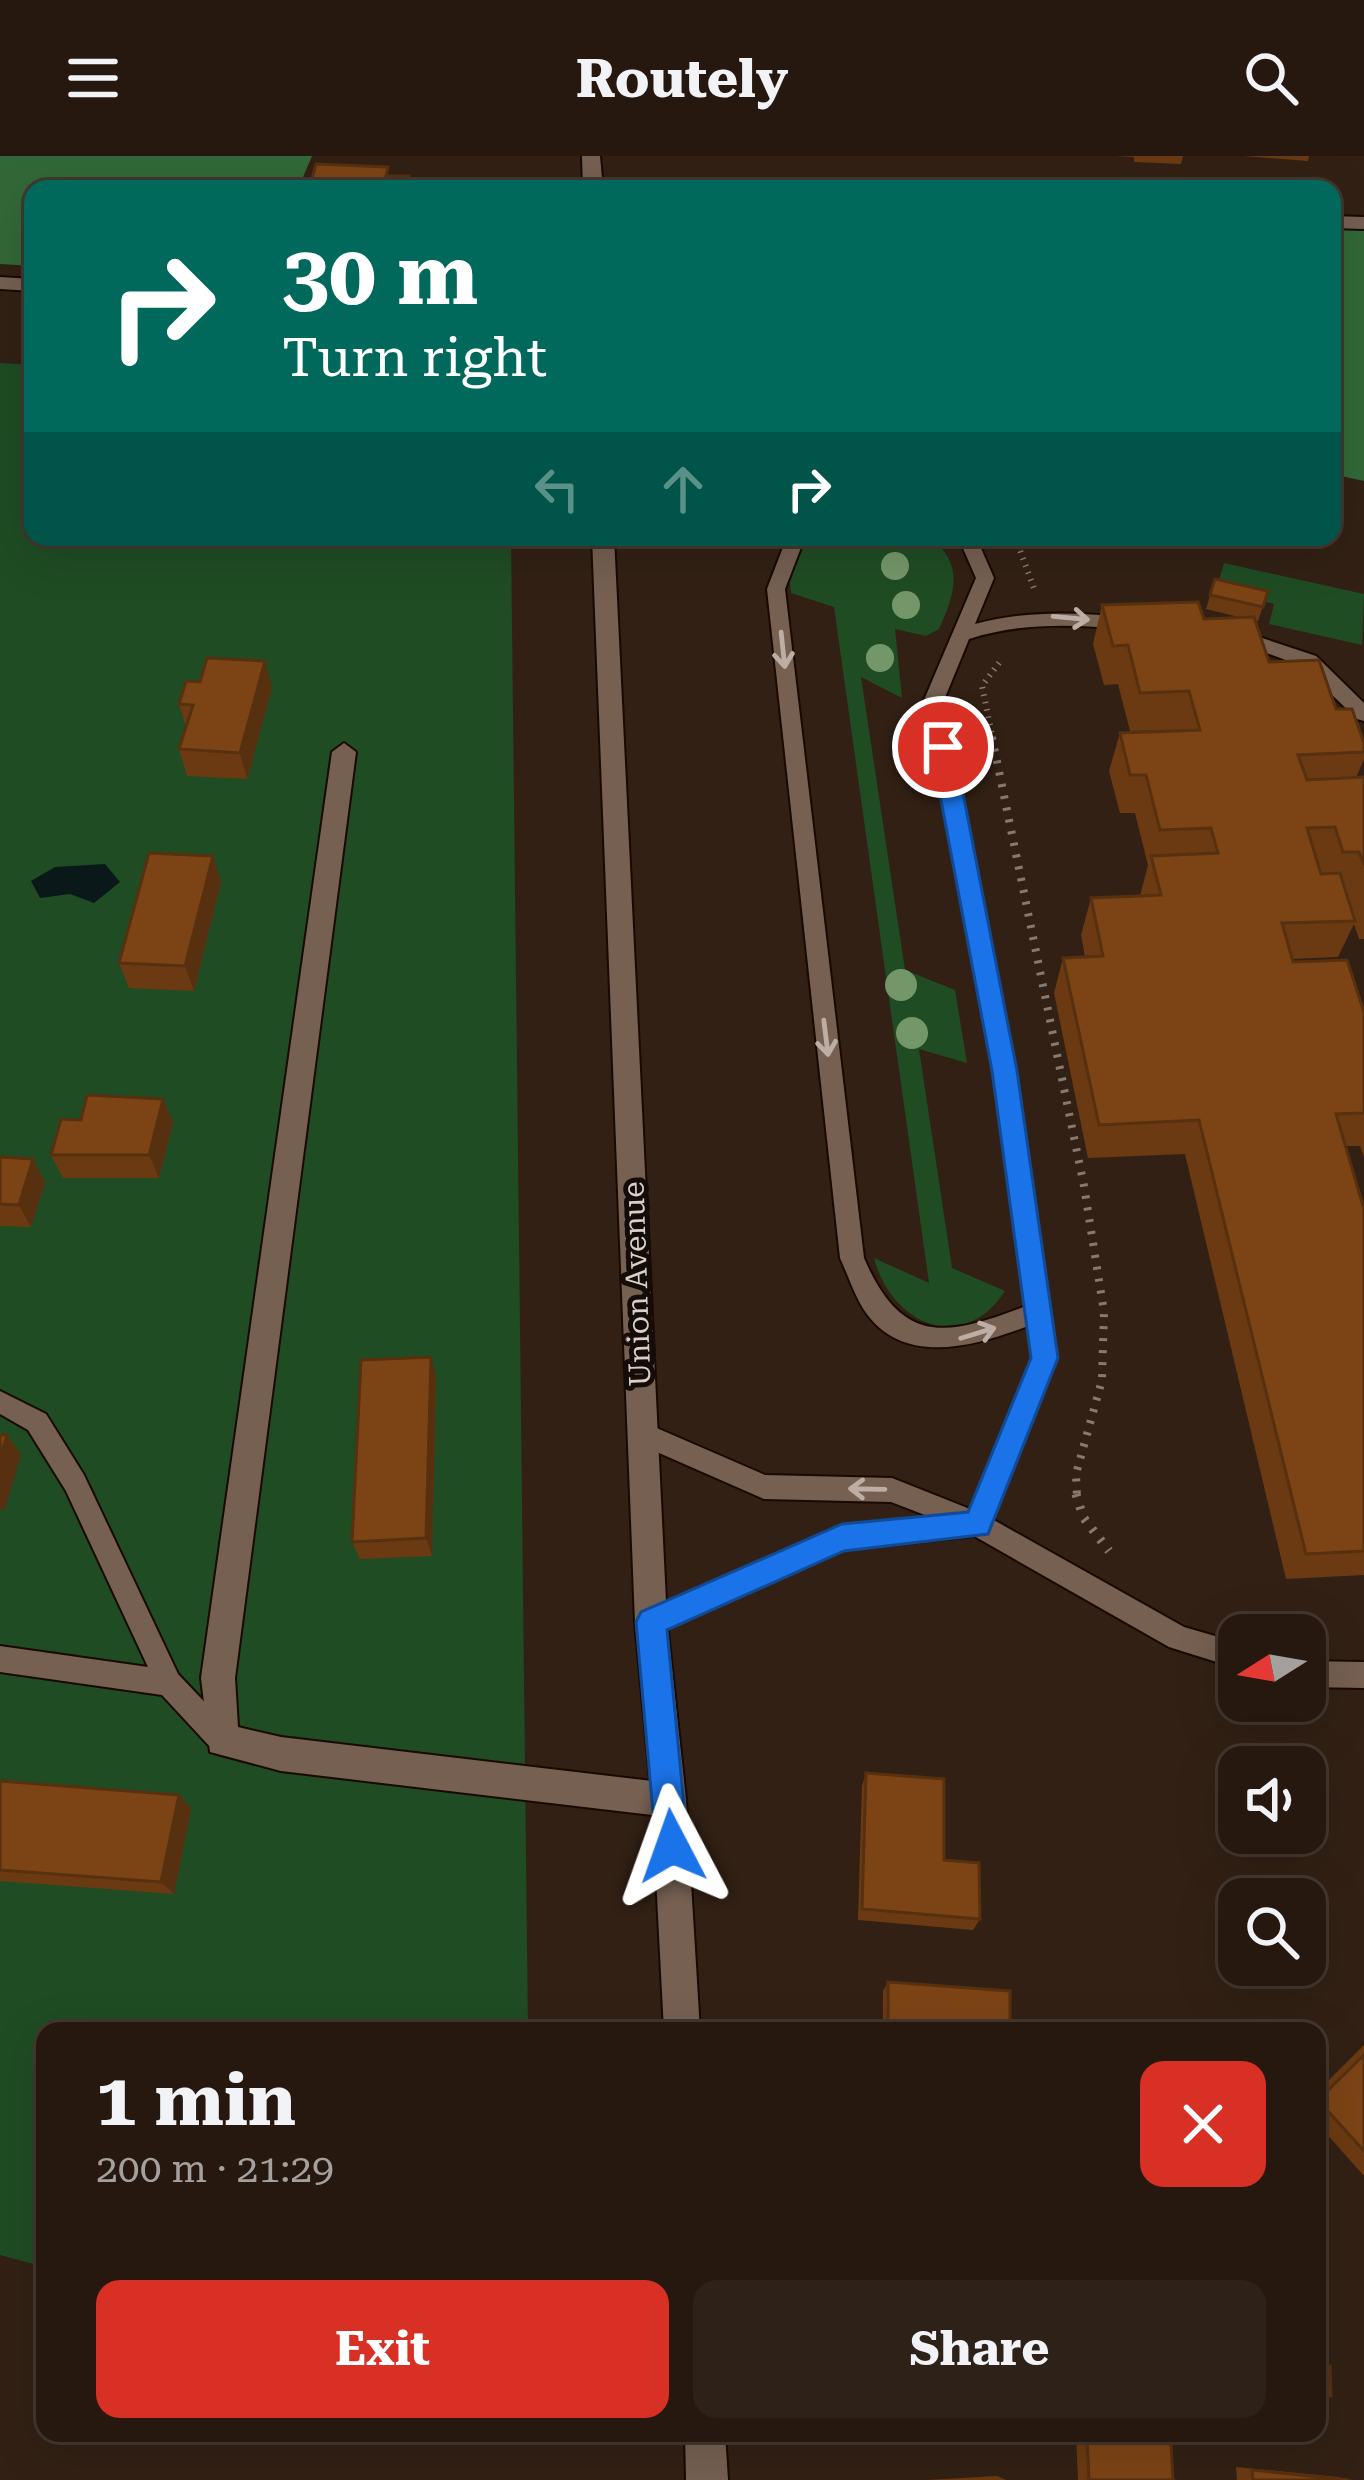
<!DOCTYPE html>
<meta charset="utf-8">
<style>
body{margin:0;font-family:"Roboto Serif",serif;background:#2e2118;color:#f1f3f6;height:100vh;display:flex;flex-direction:column;font-size:45px;white-space:nowrap}
*{box-sizing:border-box;margin:0}
p{font-size:39px;color:#a4a09e}
.icon{flex:none;width:66px;height:66px;fill:none;stroke:currentColor;stroke-width:2;stroke-linecap:round;stroke-linejoin:round}
.map{position:relative;flex:1;overflow:hidden}
.details{position:absolute;left:36px;top:1866px;width:1290px;height:420px;display:flex;flex-direction:column;background:#26180f;border-radius:24px;box-shadow:0 12px 48px #0002,0 0 0 3px #42372f}
.details>*{flex:none}
.banner{position:absolute;left:24px;top:24px;width:1317px;height:366px;border-radius:24px;box-shadow:0 12px 48px #0002,0 0 0 3px #42372f;background:#00695c;color:#fff;overflow:hidden}
.needle{width:78px;rotate:259deg}
.buttons{position:absolute;left:1218px;top:1458px;display:grid;gap:24px}
.buttons a{display:grid;place-items:center;width:108px;height:108px;border-radius:24px;background:#26180f;box-shadow:0 12px 48px #0002,0 0 0 3px #42372f;font-size:60px}
.pin{position:absolute;display:grid;place-items:center;width:102px;height:102px;color:#fff;margin:-51px;border:6px solid #fff;border-radius:50%;box-shadow:0 3px 12px #0007}
.me{position:absolute;width:132px;margin:-66px;rotate:356deg;stroke-linejoin:round;filter:drop-shadow(0 0 9px #0008)}
.turn{display:flex;align-items:center;gap:42px;height:252px;padding:0 60px;font-size:54px}
.turn .icon{width:156px;height:156px;stroke-width:2.5}
.turn b{display:block;font-size:84px;line-height:102px}
.lanes{display:flex;align-items:center;height:114px;padding:0 60px;background:#0003;justify-content:center;gap:60px;direction:ltr}
.lanes .off{opacity:.35}
.round{display:grid;place-items:center;flex:none;width:126px;height:126px;border-radius:24px;background:#2e2118}
.summary{display:flex;align-items:center;justify-content:space-between;height:204px;padding:0 60px}
h1{font-size:72px;font-weight:700;line-height:90px}
.button{display:flex;gap:24px;margin-top:auto;padding:24px 60px}
.button a{flex:1;height:138px;border-radius:24px;background:#d93025;color:#fff;font-size:48px;font-weight:700;line-height:138px;text-align:center}
.button a+a{background:#2e2118;color:#f1f3f6}
header{display:flex;justify-content:space-between;align-items:center;height:156px;padding:0 60px;background:#26180f;font-size:54px;font-weight:700}
.map>svg:first-child{display:block}
</style>
<header><svg class="icon" aria-label="menu" viewBox="0 0 24 24"><path d="M4 6h16M4 12h16M4 18h16"/></svg>Routely<svg class="icon" aria-label="search" viewBox="0 0 24 24"><circle cx="10" cy="10" r="6"/><path d="M15 15l6 6"/></svg></header>
<div class="map">
<svg width="1364" height="2324" viewBox="0 0 1364 2324">
<rect width="100%" height="100%" fill="#322014"/>
<g fill="#1f4c23">
<path d="M0 207 33 209V381H511L528 1875H45V2111L0 2099Z"/>
<path d="M805 381H930C965 409 955 437 939 473L926 480 895 473 902 542 861 521 905 814 955 834 967 907 919 893 952 1112 1005 1135C963 1200 891 1168 874 1102L929 1127 834 451 791 437C787 415 796 400 805 381Z"/>
<path d="M1224 407 1364 438 1362 489 1269 468 1274 448 1216 434Z"/>
</g>
<g fill="#326837">
<path d="M0 0H312L298 33H33V110L0 108Z"/>
<path d="M1332 65 1364 67V325L1332 318Z"/>
</g>
<path fill="#0a1819" d="M105 708 120 726 94 747 70 738 40 742 31 725 55 711Z"/>
<g fill="none" stroke-linecap="round" stroke-linejoin="round">
<g stroke="#190901" stroke-width="4">
<g id="service">
<path d="M787 381H805L785 433 864 1102C902 1190 946 1181 1026 1150L993 915 924 544 976 422 958 381H976L994 422 975 468C1028 454 1078 456 1132 462L1141 468 1132 474C1076 468 1023 466 969 483L944 544 1015 915 1057 1202 992 1363 1184 1471 1239 1487V1513L1169 1491 974 1380 844 1394 651 1479 642 1475 638 1466 642 1457 842 1370 930 1361 891 1346 764 1343 634 1286 631 1278 634 1270 643 1267 652 1270 765 1319 892 1322 970 1353 1033 1202 1028 1170C976 1190 902 1212 864 1154 854 1138 848 1119 840 1102L767 433Z"/>
<path d="M1232 472 1316 500 1364 547V565L1357 563 1302 510 1225 482 1223 478Z"/>
<path d="M0 1235 46 1258 84 1319 178 1518 232 1575 236 1584 232 1593 222 1597 212 1593 162 1539 0 1516V1490L148 1511 66 1335 28 1274 0 1258Z"/>
<path d="M1305 1505 1364 1506V1532L1305 1531Z"/>
</g>
</g>
<g stroke="#190901" stroke-width="4">
<g id="minor">
<path d="M1332 60 1364 61V73L1332 72Z"/>
<path d="M0 121 33 123V135L0 133Z"/>
<path d="M344 587 356 596 235 1522 238 1571 281 1581 669 1627 681 1632 686 1644 681 1656 669 1661 281 1615 210 1596 201 1522 332 596Z"/>
</g>
</g>
<g stroke="#190901" stroke-width="4">
<g id="tertiary">
<path d="M582 0H600L603 33H583Z"/>
<path d="M592 381H614L667 1466 686 1644 700 1875H664L652 1644 635 1466Z"/>
<path d="M685 2277H725L728 2324H686Z"/>
</g>
</g>
<g stroke="#88796f" stroke-width="6" stroke-dasharray="1.5 6" stroke-linecap="butt">
<path d="M1015 381 1035 435"/>
<path d="M993 584 982 530 1001 504"/>
</g>
<path stroke="#88796f" stroke-width="8" stroke-dasharray="3 9" stroke-linecap="butt" d="M992 581 1084 1030 1104 1156 1102 1224 1076 1318 1077 1341"/>
<g stroke="#88796f" stroke-width="9" stroke-dasharray="3 10" stroke-linecap="butt">
<path d="M1076 1338 1083 1361 1109 1395"/>
<path d="M1259 1472 1293 1479"/>
</g>
<use href="#service" fill="#756052" fill-rule="evenodd"/>
<use href="#minor" fill="#756052" fill-rule="evenodd"/>
<use href="#tertiary" fill="#756052" fill-rule="evenodd"/>
</g>
<g fill="#749769">
<circle cx="895" cy="410" r="14"/>
<circle cx="906" cy="449" r="14"/>
<circle cx="880" cy="502" r="14"/>
<circle cx="901" cy="829" r="16"/>
<circle cx="912" cy="877" r="16"/>
</g>
<g fill="#6b3a12">
<path d="M1115 0H1183L1181 8 1134 6V1Z"/>
<path d="M1244 0H1309L1308 5Z"/>
<path d="M1332 129 1342 141 1338 156 1332 155Z"/>
<path d="M1215 423 1268 435 1258 465H1255L1269 506 1336 553 1364 587V603L1356 622 1364 621V783H1359L1354 768 1338 801 1292 803 1293 806 1364 856V1001L1360 990H1345L1364 1053V1419L1286 1423 1185 998 1088 1002 1054 837 1063 802 1085 801 1081 779 1091 742 1140 740 1148 709 1135 657H1120L1109 615 1120 577 1177 574 1130 575 1118 528 1104 529 1093 488 1102 449 1204 463 1243 462 1206 453Z"/>
<path d="M272 532 247 623 187 620 179 593 186 571 179 548Z"/>
<path d="M221 726 194 835 129 832 119 807Z"/>
<path d="M163 943 173 966 159 1022H63L51 999Z"/>
<path d="M0 1001 45 1026 31 1071 0 1070Z"/>
<path d="M436 1221 432 1400 360 1403 352 1386Z"/>
<path d="M866 1617 944 1704 980 1763 973 1774 858 1764 862 1630Z"/>
<path d="M0 1625 191 1652 174 1738 0 1725Z"/>
<path d="M888 1826 1010 1875H883V1835Z"/>
<path d="M1364 1889V2020L1317 1967V1936Z"/>
<path d="M1076 2279 1171 2288 1173 2324H1078Z"/>
<path d="M1236 2311 1338 2321 1352 2324H1237Z"/>
<path d="M997 2320 1006 2324H927Z"/>
</g>
<g fill="#57300f">
<path d="M265 505 272 532 247 623 240 597Z"/>
<path d="M213 700 221 726 194 835 185 810Z"/>
<path d="M163 943 173 966 159 1022 149 999Z"/>
<path d="M33 1003 45 1026 31 1071 19 1049Z"/>
<path d="M431 1201 436 1221 432 1400 426 1382Z"/>
<path d="M7 1279 21 1299 4 1356 0 1350V1303Z"/>
<path d="M179 1639 191 1652 174 1738 161 1726Z"/>
</g>
<g fill="#7c4415" stroke="#57300f" stroke-width="3">
<path d="M316 8 388 11 386 20H409L406 33H309Z"/>
<path d="M1332 129 1341 130 1342 141 1332 140Z"/>
<path d="M1215 423 1268 435 1263 451 1210 439Z"/>
<path d="M1198 446 1204 463 1254 461 1269 506 1319 504 1336 553H1352L1364 587V596L1298 599 1307 624 1364 621V709L1359 696H1343L1335 671 1307 672 1321 718 1340 717 1355 765 1282 767 1293 806 1347 804 1364 856V957L1336 958 1364 1053V1395L1306 1398 1199 964 1099 969 1063 802 1103 800 1091 742 1161 739 1151 700 1218 697 1211 672 1160 674 1146 619H1130L1120 577 1200 574 1189 535 1140 537 1128 489 1113 490 1102 449Z"/>
<path d="M207 502 265 505 240 597 179 593 193 549 179 548 186 525 200 526Z"/>
<path d="M149 697 213 700 185 810 119 807Z"/>
<path d="M87 939 163 943 149 999H51L61 963 81 964Z"/>
<path d="M0 1001 33 1003 19 1049 0 1048Z"/>
<path d="M431 1201 426 1382 352 1386 361 1204Z"/>
<path d="M0 1279H7L0 1303Z"/>
<path d="M866 1617 944 1623V1704L979 1707 980 1763 862 1753Z"/>
<path d="M0 1625 179 1639 161 1726 0 1714Z"/>
<path d="M888 1826 1010 1835V1875H888Z"/>
<path d="M1364 1899V1995L1318 1944Z"/>
<path d="M1317 2208 1330 2210 1331 2240 1317 2237Z"/>
<path d="M1087 2281 1171 2288 1173 2324H1089Z"/>
<path d="M1252 2314 1348 2324H1253Z"/>
</g>
<defs><path id="oneway-shaft" d="M-6 0H5M1.5-3L5.5 0L1.5 3" fill="none" stroke-width="1.6" stroke-linecap="round" stroke-linejoin="round" transform="scale(3)"/></defs>
<g stroke="#bcaea4">
<use href="#oneway-shaft" transform="translate(1071 462) rotate(5)"/>
<use href="#oneway-shaft" transform="translate(783 494) rotate(84)"/>
<use href="#oneway-shaft" transform="translate(826 882) rotate(83)"/>
<use href="#oneway-shaft" transform="translate(978 1177) rotate(-17)"/>
<use href="#oneway-shaft" transform="translate(867 1333) rotate(-179)"/>
</g>
<path fill="#1a73e8" stroke="#114b97" stroke-width="3" d="M943 583 954 591 1017 915 1058 1202 988 1378 844 1395 667 1474 688 1690 683 1701 672 1706 661 1701 656 1690 636 1466 641 1456 842 1368 968 1356 1031 1202 992 915 931 591Z"/>
<g text-anchor="middle" stroke-width="10" stroke-linejoin="round" paint-order="stroke">
<g font-size="30" fill="#dbcfc7" stroke="#140c07">
<text transform="translate(637 1128) rotate(-92)" y="10">Union Avenue</text>
</g>
</g>
</svg>
<div class="buttons">
<a><svg class="needle" viewBox="-14 -14 28 28"><path d="M0-13l5 13h-10z" fill="#e53935"/><path d="M0 13l5-13h-10z" fill="#a4a09e"/></svg></a>
<a><svg class="icon" aria-label="sound" viewBox="0 0 24 24"><path d="M4 9h4l5-4v14l-5-4H4zM17 9q2 3 0 6"/></svg></a>
<a><svg class="icon" aria-label="search" viewBox="0 0 24 24"><circle cx="10" cy="10" r="6"/><path d="M15 15l6 6"/></svg></a>
</div>
<div class="pin" style="left:943px;top:591px;background:#d93025"><svg class="icon" aria-label="arrive" viewBox="0 0 24 24"><path d="M6 21V4h12l-3 4 3 4H6"/></svg></div>
<svg class="me" style="left:672px;top:1690px" viewBox="-20 -20 40 40"><path d="M0-17L14 15 0 8-14 15z" fill="#1a73e8" stroke="#fff" stroke-width="4"/></svg>
<div class="banner">
<div class="turn"><svg class="icon" aria-label="right" viewBox="0 0 24 24"><path d="M7 20v-9h11M14 6l5 5-5 5"/></svg><div><b>30 m</b>Turn right</div></div>
<div class="lanes"><svg class="icon off" aria-label="left" viewBox="0 0 24 24"><path d="M17 20v-9H6M10 6l-5 5 5 5"/></svg><svg class="icon off" aria-label="ahead" viewBox="0 0 24 24"><path d="M12 20V5M6 11l6-6 6 6"/></svg><svg class="icon" aria-label="right" viewBox="0 0 24 24"><path d="M7 20v-9h11M14 6l5 5-5 5"/></svg></div>
</div>
<section class="details">
<div class="summary"><div><h1>1 min</h1><p>200 m · 21:29</p></div><a class="round" style="background:#d93025;color:#fff"><svg class="icon" aria-label="close" viewBox="0 0 24 24"><path d="M6 6l12 12M18 6L6 18"/></svg></a></div>
<div class="button"><a>Exit</a><a>Share</a></div>
</section>
</div>
